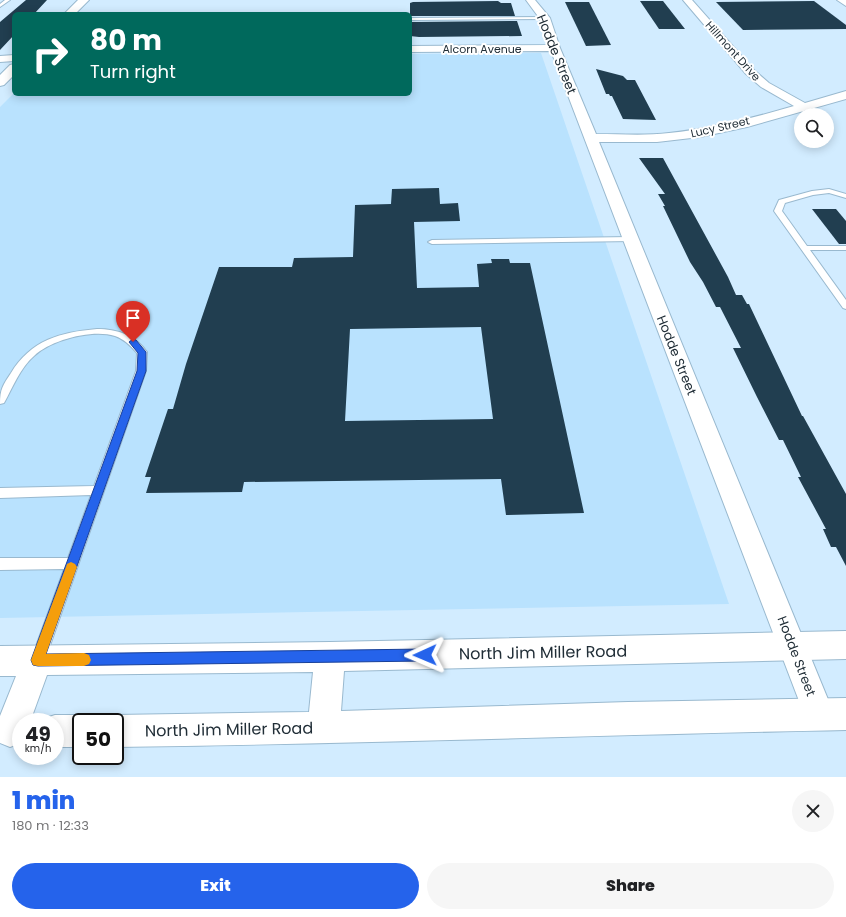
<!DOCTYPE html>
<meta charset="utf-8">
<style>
body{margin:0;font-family:Poppins,sans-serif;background:#f6f6f6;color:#202124;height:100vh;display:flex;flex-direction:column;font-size:15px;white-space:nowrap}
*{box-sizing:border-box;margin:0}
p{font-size:13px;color:#757577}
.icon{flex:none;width:22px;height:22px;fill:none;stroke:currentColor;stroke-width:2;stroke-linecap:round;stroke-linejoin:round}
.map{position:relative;height:777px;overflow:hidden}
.drawer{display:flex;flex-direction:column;background:#fff;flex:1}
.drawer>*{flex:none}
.hud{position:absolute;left:12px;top:12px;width:400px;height:84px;border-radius:6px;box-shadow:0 2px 10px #0003;background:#00695c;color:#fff;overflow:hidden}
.controls{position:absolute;left:794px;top:108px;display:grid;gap:8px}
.controls a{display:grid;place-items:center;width:40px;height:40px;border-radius:50%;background:#fff;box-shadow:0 2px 10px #0003;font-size:20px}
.speed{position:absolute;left:12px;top:713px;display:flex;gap:8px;font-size:20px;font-weight:700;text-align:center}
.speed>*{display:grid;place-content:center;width:52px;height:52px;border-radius:50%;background:#fff;box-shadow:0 2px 10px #0003;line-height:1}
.speed small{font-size:10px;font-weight:400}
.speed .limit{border:2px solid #111;border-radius:6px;background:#fff;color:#111}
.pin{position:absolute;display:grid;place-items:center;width:34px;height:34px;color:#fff;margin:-41px -17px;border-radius:50% 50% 50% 0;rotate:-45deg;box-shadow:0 0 4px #0007}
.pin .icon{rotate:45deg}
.me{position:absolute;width:44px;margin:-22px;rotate:269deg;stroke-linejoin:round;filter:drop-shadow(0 0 3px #0008)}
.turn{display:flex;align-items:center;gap:14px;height:84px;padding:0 12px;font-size:18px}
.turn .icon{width:52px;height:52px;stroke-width:2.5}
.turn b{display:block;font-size:28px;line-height:34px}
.round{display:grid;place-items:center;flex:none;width:42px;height:42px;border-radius:21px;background:#f6f6f6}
.overview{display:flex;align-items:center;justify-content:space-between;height:68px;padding:0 12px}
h1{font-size:24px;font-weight:800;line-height:30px;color:#2563eb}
.primary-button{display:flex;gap:8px;margin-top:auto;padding:8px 12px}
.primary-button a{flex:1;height:46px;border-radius:24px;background:#2563eb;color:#fff;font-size:16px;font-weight:800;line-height:46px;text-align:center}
.primary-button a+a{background:#f6f6f6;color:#202124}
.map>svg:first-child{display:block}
</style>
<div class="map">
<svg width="846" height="777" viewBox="0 0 846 777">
<rect width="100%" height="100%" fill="#d2ecff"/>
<path fill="#b9e2fe" d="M541 53 729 604 0 618V107L14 93V94H410V54Z"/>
<g fill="#213e50" fill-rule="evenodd">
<path d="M26 0H47L34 14H14V35L0 50V22Z"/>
<path d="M498 1 501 3H511L515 16H410V3L413 2Z"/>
<path d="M640 1H663L685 29H659Z"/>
<path d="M814 1 846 25V29L743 30 716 2Z"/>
<path d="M565 2H589L611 45 586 46Z"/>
<path d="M517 21 522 36 419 37 410 36V22Z"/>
<path d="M596 69 623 76 627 80H635L656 120 623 119 612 96H610L609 94H606Z"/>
<path d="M639 158H663L728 277 736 295H742L747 304H749L802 416H803L846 494V566L836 547H831L823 529H826L798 477H801L783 440H779L757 397 733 348H741L720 307H716L703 282 690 262 663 206H665L658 194H665Z"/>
<path d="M439 188 440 204 458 203 460 221 414 222 417 288 479 287 477 264 492 263 491 259H509L510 263H530L584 513 506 515 501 479 244 482 242 492 146 493 151 477H145L168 409H173L186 364 219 267H292L294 258 353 257 355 205 391 204 392 189ZM481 327 493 419 345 421 350 329Z"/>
<path d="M812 209H836L846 221V244H839Z"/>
</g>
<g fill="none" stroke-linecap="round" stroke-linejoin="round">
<g stroke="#99b9cf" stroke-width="2">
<g id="lane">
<path d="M5 0H10L0 7V4Z"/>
<path d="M547 17 545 19 410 20V18Z"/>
<path d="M829 189 846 194V198L829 193 813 195 785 203 782 211 807 246H846V250H810L846 300V309L843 308 774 211 779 200 812 191Z"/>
<path d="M631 237H634V241L432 244 428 242 432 240Z"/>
<path d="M97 329C117 329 135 335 147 352L146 371 46 657 44 662 39 664 34 662 32 657 64 569 0 570V558H68L91 495 0 498V488L94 486 136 371 137 353C131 346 124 339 115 336 92 329 51 340 34 356 20 368 13 387 4 403L0 404C0 389 3 385 11 373 31 340 61 332 97 329Z"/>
</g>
</g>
<g stroke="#99b9cf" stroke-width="2">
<g id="street">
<path d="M526 0H535L550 18 560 48 596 134C620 134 644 136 669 133 711 129 753 118 794 106L761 87 746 74 683 0H692L754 70 769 83 805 103 846 91V99L747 127 700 137 657 142H599L834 714 829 724 819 729 809 724 804 714 551 51 410 52V46L549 45 540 19Z"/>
<path d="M837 0H846V6Z"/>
<path d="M14 55V61L0 62V56Z"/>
</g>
</g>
<g stroke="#99b9cf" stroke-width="2">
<g id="secondary">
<path d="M78 0H89L75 14H64Z"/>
<path d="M14 64V75L4 85 0 86V75L10 65Z"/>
<path d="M846 631V659L344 671 341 711 628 702 846 698V730C602 735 359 744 115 747V722H102L103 719 115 715 309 712 313 672 47 675 30 722H21V743L10 747 0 743V716L16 676H0V646L330 642Z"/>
<path d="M55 715H81L93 719 94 722H81V747H55V722H42L43 719Z"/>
</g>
</g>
<use href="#lane" fill="#fff" fill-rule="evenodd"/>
<use href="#street" fill="#fff" fill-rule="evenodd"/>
<use href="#secondary" fill="#fff" fill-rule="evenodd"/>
</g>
<path fill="#2563eb" stroke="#184099" d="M133 339 136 340 146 352V371L46 654 425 649 429 650 431 655 429 659 425 661 38 666 33 665 31 660 137 371 138 353 129 342Z"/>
<path fill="#f59e0b" d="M71 562 75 564 77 567 46 654 84 653 89 655 91 660 89 664 84 666H38L33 665 31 660 66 567 67 564Z"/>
<g text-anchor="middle" stroke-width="4" stroke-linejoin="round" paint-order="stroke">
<g font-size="11" fill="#212e37" stroke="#fff">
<text x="482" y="53">Alcorn Avenue</text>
<text transform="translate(733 51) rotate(48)" y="4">Hillmont Drive</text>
<text transform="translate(720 127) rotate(-13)" y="4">Lucy Street</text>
</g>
<g font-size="13" fill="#212e37" stroke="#fff">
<text transform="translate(557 54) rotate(68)" y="5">Hodde Street</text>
<text transform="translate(677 355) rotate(68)" y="5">Hodde Street</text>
<text transform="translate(797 656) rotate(69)" y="5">Hodde Street</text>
</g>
<g font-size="16" fill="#212e37" stroke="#fff">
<text transform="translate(543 652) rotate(-1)" y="6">North Jim Miller Road</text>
<text transform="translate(229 729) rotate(-1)" y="6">North Jim Miller Road</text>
</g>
</g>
</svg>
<div class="controls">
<a><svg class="icon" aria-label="search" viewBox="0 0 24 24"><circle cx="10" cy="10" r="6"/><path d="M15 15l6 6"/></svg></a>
</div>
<div class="speed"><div>49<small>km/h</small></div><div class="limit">50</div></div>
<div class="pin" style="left:133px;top:342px;background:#d93025"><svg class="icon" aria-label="arrive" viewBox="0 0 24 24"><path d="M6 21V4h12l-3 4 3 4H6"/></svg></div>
<svg class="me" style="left:425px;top:655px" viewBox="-20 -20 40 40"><path d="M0-17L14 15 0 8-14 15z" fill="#2563eb" stroke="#fff" stroke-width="4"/></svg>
<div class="hud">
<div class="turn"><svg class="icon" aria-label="right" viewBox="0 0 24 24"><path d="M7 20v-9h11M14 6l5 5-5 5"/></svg><div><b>80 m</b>Turn right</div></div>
</div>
</div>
<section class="drawer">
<div class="overview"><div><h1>1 min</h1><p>180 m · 12:33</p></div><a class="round"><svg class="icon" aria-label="close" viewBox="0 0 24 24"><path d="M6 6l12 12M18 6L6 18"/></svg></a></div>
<div class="primary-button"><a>Exit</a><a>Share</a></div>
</section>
